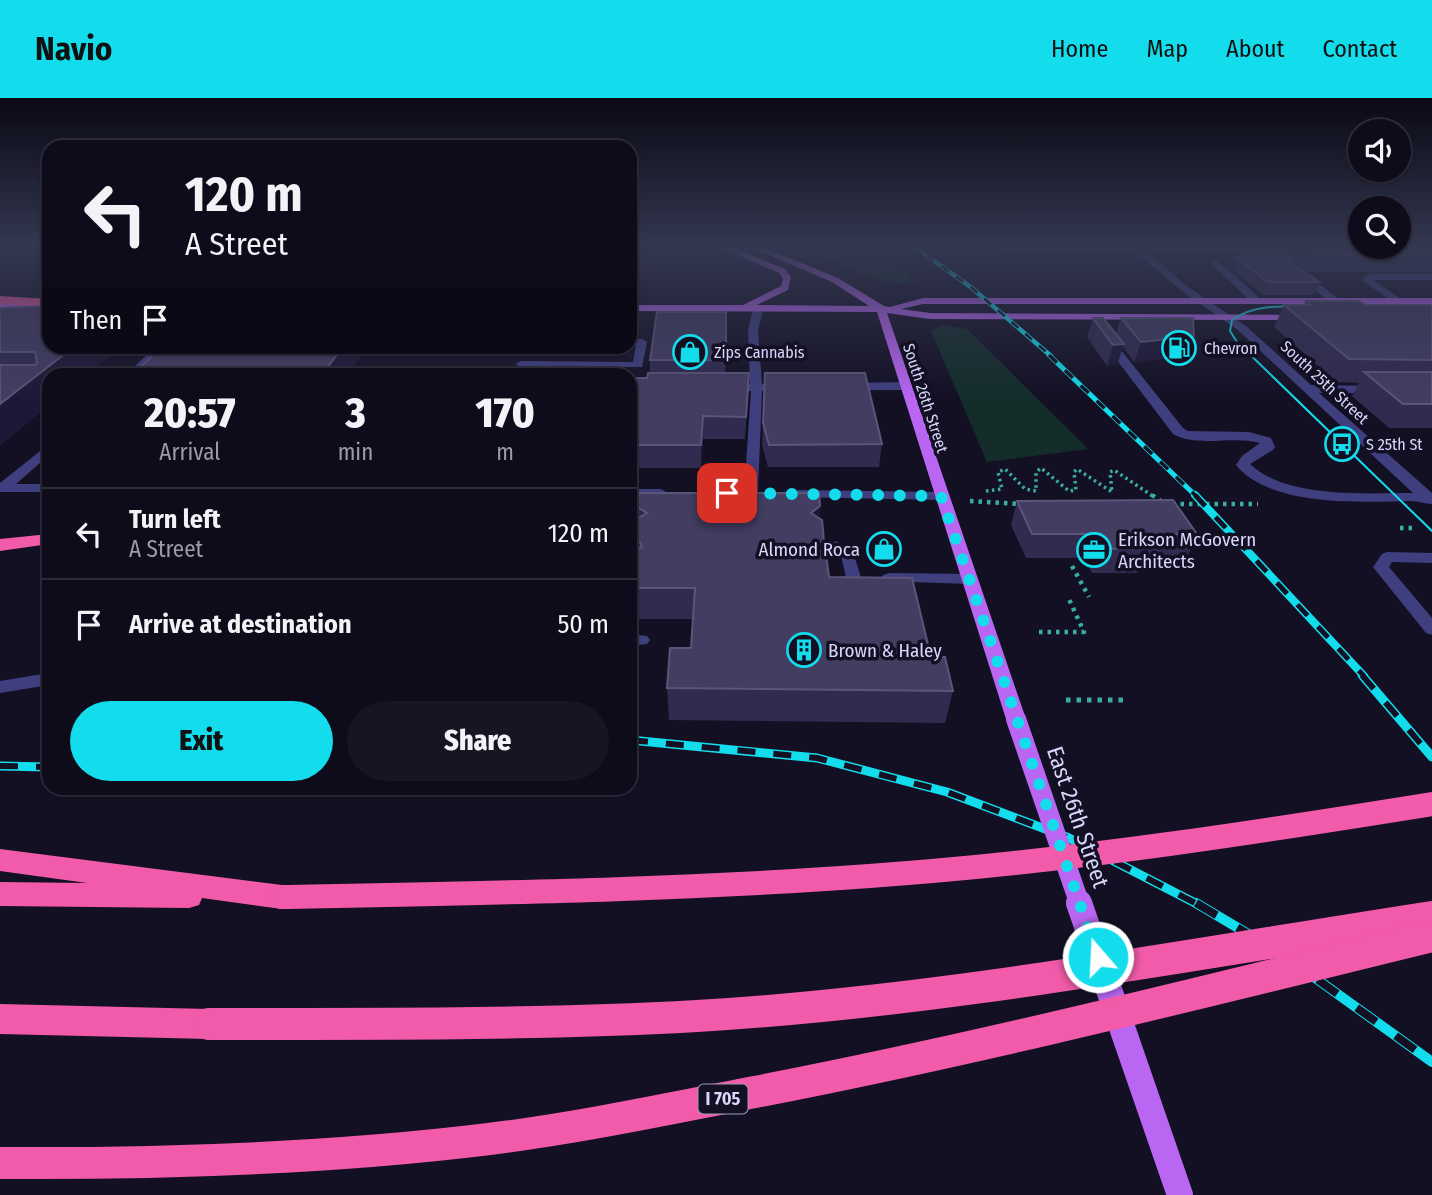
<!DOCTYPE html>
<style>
body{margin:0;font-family:"Fira Sans Condensed",sans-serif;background:#171524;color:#f1f3f6;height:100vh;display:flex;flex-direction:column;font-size:26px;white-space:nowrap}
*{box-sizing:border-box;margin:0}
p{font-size:23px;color:#9b9ba3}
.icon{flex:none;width:38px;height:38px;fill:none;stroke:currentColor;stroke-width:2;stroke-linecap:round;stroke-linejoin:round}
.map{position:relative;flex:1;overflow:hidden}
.drawer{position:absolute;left:42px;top:270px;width:595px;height:427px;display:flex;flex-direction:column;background:#0e0c1b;border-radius:21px;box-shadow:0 2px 5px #0004,0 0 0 2px #2e2c3a}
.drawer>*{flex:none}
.hud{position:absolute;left:42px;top:42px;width:595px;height:214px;border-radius:21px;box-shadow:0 2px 5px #0004,0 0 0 2px #2e2c3a;background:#0e0c1b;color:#f1f3f6;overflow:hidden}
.controls{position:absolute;left:1348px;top:21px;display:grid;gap:14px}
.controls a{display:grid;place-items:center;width:63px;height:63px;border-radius:50%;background:#0e0c1b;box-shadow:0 2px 5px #0004,0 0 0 2px #2e2c3a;font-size:35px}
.pin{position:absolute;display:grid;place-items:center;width:60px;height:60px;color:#fff;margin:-30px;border-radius:14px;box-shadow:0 4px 10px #0006}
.me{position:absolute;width:77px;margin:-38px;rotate:341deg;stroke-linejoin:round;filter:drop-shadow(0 0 5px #0008)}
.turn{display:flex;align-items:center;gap:24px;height:147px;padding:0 28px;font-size:32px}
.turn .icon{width:91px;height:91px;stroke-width:2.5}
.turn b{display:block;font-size:49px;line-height:60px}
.then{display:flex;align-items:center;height:66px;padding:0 28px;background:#0003;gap:14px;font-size:26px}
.eta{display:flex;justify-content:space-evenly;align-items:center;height:119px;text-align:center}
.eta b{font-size:42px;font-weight:800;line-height:49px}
.cta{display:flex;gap:14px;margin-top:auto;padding:14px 28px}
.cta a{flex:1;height:80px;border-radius:42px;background:#13ddec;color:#111;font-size:28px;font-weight:800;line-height:80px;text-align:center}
.cta a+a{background:#171524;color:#f1f3f6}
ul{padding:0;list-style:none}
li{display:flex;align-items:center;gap:21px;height:91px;padding:0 28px;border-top:2px solid #2e2c3a}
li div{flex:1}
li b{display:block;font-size:26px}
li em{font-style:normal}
header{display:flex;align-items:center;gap:42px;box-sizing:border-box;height:98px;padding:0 35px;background:#13ddec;color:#111}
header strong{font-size:33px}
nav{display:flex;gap:38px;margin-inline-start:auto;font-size:24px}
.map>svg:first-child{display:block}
</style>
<header>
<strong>Navio</strong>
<nav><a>Home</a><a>Map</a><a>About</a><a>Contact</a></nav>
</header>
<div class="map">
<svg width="1432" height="1097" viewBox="0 0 1432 1097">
<rect width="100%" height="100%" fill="#131024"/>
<g fill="#142d2b">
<path d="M803 147C862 147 871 139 915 183 884 194 835 159 803 147Z"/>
<path d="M942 227 967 231 1088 351 987 364 931 233Z"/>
</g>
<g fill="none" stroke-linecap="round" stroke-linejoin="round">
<path stroke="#39ada2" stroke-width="3.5" stroke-dasharray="2.5 3.5" stroke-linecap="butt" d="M986 393 1002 391 998 374 1005 371 1025 391 1036 393V374L1041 370 1069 393 1076 392 1074 374 1077 371 1112 394 1110 374 1114 372 1154 399"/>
<g stroke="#39ada2" stroke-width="4.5" stroke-dasharray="3.5 5" stroke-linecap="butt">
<path d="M1152 397 1162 404"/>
<path d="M970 403 1020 406"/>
<path d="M1172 406H1258"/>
<path d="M1400 430H1413"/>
<path d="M1072 468 1089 499"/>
<path d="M1039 534H1084L1068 499"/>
</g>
<path stroke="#39ada2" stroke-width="5" stroke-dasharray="4.5 6" stroke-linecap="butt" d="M1066 602H1127"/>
<g fill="#3f3f7f" fill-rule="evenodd">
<path d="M1132 147 1299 150 1296 155 1147 154 1188 189 1246 228 1311 287 1382 288V294L1378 295H1319L1432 395V406C1425 406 1419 403 1411 403 1361 404 1270 409 1236 367L1242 358 1260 345C1233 337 1198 350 1173 336L1101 241V237H1109L1183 330 1188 333 1249 334 1271 340 1275 349 1273 352 1250 366C1287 401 1365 395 1413 395L1238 232 1182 193 1136 154H1005L1001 151 1005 148Z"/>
<path d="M1211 162H1217L1262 202V206H1254L1211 166Z"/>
<path d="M1296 173H1302L1339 201V205H1331L1296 177Z"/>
<path d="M1370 176H1432V182H1373L1401 201V205L1397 206 1363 183V179Z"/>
<path d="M758 208 763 211 758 233 762 286 787 285 793 289 787 293H762L758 395 751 399 744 395 751 293 724 294 718 290 724 286H750L748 233 753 211Z"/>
<path d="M630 241H642L647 244 642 269H521L515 266 521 263 633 264 636 247H630Z"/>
<path d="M156 248H168L138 276H127Z"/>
<path d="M847 285 906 284 912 288 906 292H843V286Z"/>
<path d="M49 346V357L16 386H49V394H0V385Z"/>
<path d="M630 391H661L668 395 661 399H630Z"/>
<path d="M798 392 941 394 948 398 941 402 793 399 791 396Z"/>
<path d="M819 441 838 444 853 453 861 480 859 483H847L841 458 829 451 814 449 811 446 814 443Z"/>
<path d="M1387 454 1432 455V465L1392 464 1389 469 1432 520V537L1426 535 1373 469 1382 456Z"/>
<path d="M889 475 970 476 978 481 970 486 883 483 881 480 883 477Z"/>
<path d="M630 536 647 538 650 542 647 546 630 548Z"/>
<path d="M49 575V587L0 595V583Z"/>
</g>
<g fill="#b966f3" fill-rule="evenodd">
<path d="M715 147H727L785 171 791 179 788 192 757 207 869 208 832 184 746 147H758L838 180 884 208 890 209 923 200H1432V206H923L901 211 930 215 1307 217V221L1303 222 930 221 887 215 1026 621 1023 626H1009L1006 621 877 214 630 213V207H743L781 188 783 181 779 175Z"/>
<rect x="0" y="206" width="49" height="6"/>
</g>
<g fill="#f25ba9" fill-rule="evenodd">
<path d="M0 198 49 201V209L0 206Z"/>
<path d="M49 436V446L0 453V441Z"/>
<path d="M0 751 282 787 292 790 296 799 292 808 282 811 202 800 199 807 189 810 0 808V784L87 785 0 773Z"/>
<path d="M0 906 209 911 220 915 224 926 220 937 209 941 0 936Z"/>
</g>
<path stroke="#13ddec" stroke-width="2" d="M1303 209C1278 208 1253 207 1232 222L1230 233 1237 244 1432 433"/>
<g stroke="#13ddec" stroke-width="4.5">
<path id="rail-far4" d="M912 147 972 190 1051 258"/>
</g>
<g stroke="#13ddec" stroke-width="5">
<path id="rail-far3" d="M1049 257 1197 399"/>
</g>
<g stroke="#13ddec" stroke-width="8">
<path id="rail-far2" d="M1195 397 1364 578"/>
</g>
<g stroke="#13ddec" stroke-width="9">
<g id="rail-far1">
<path d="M1362 577 1432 659"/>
<path d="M630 642 817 660 947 694 1069 740 1199 807"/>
<path d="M0 668 49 669"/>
</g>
</g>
<g stroke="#13ddec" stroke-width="10">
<path id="rail" d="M1196 805 1282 856 1432 964"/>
</g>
<use href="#rail-far4" stroke="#131024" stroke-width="2.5" stroke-dasharray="9" stroke-linecap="butt"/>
<use href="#rail-far3" stroke="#131024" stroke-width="3.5" stroke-dasharray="11" stroke-linecap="butt"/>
<use href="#rail-far2" stroke="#131024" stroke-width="5" stroke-dasharray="15" stroke-linecap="butt"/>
<use href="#rail-far1" stroke="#131024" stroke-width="6" stroke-dasharray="18" stroke-linecap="butt"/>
<use href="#rail" stroke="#131024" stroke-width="8" stroke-dasharray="24" stroke-linecap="butt"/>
<path stroke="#b966f3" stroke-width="20" d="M1016 621 1080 807"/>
<path stroke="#b966f3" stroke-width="26" d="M1079 805 1180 1097"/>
<path stroke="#f25ba9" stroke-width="24" d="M282 799C491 795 700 792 908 775 1084 761 1258 734 1432 706"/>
<g stroke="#f25ba9" stroke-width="32">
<path d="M209 926C372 926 535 927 697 918 940 904 1191 856 1432 819"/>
<path d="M0 1065C163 1066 327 1061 489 1041 578 1030 667 1011 755 994 983 950 1207 893 1432 838"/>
</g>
</g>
<g fill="#312b50">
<path d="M1274 147H1432V174H1307L1293 162 1292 165 1319 184 1313 197H1263L1232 171 1236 159H1239L1240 156 1270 155Z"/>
<path d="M1306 203 1365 207H1432V330H1389L1352 298 1359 285 1337 284 1274 229 1284 207H1304Z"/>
<path d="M0 210 49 248H121L86 276H49V307L0 347Z"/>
<path d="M726 214 725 275 748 297 745 341H703L701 370H630V280H647L650 275V262Z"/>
<path d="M1093 220 1116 236 1121 220 1194 238 1187 258 1134 264 1123 249 1117 266 1107 268 1087 239Z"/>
<path d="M765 275 882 346 879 369H768L762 347Z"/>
<path d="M1017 403 1197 436 1187 460H1143L1137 475H1092L1084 460H1026L1011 427Z"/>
<path d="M637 409 819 420 824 443 823 455 829 479 931 559 953 593 945 625 669 622 667 590 691 550 693 521H630V463L634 454 633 441 638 421Z"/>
</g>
<g fill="#1d1837">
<path d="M630 147H632V152L630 160Z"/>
<path d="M1194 238 1187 258 1134 264 1141 244Z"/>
<path d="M1124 246 1117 266 1107 268 1113 247Z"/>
<path d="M75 248H121L86 276H49V307L0 347V306Z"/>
<path d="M259 248H286L264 276 255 254Z"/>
<path d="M344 248H369L348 276H322Z"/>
<path d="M703 318V341L701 370V347Z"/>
<path d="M820 408 818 439 811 415Z"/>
<path d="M824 443 821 474 815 450 817 445Z"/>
</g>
<g fill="#433d62" stroke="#5a557a" stroke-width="2">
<path d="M1301 147H1360V149H1398V147H1432V158L1315 157Z"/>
<path d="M1271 155 1289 158 1293 161H1286L1319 184H1268L1236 159H1243L1240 156Z"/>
<path d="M1306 203H1359L1365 207H1432V262L1349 261 1284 207H1311Z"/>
<path d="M49 208V248H75L0 306V267H35L37 264 35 254H0V210Z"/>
<path d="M657 214H726V262H650Z"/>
<path d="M1093 220H1103L1124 246 1113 247Z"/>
<path d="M1121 220H1193L1194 238 1141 244Z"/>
<path d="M163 248H259L255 254 270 253 274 248H344L322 276H133Z"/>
<path d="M387 273H458L456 276H385Z"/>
<path d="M1364 274H1432V306H1403Z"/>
<path d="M648 275H749L746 319 703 318 701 347H630V280H647Z"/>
<path d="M765 275H865L882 346 769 347 763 325Z"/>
<path d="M639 395H819L820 408 811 415 822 422 824 443 817 445 815 450 826 456 829 479 912 480 931 559H945L953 593 667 590 670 550H691L695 490H630L631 455 642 449 640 444 633 441 635 422 647 415 637 409Z"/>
<path d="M1173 402 1197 436H1138L1147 450 1100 451 1092 436H1032L1017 403Z"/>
</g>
<linearGradient id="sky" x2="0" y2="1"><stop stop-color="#0a0914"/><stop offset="0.49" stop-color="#333750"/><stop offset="1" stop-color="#333750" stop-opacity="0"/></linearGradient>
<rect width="1432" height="301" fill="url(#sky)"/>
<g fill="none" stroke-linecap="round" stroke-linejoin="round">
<path stroke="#13ddec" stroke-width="12" stroke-dasharray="0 21.6" d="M727 395 941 398 1098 859"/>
</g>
<defs>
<g id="fuel-ring" transform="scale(1.75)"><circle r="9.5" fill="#131024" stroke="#13ddec" stroke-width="1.5"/><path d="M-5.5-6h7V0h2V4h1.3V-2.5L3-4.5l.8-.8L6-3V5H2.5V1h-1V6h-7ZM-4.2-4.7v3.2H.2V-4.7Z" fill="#13ddec"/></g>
<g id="shop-ring" transform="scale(1.75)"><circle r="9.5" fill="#131024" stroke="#13ddec" stroke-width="1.5"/><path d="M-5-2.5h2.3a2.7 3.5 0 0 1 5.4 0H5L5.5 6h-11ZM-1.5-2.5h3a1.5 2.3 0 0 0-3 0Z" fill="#13ddec"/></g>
<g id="bus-ring" transform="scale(1.75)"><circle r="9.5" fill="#131024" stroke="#13ddec" stroke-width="1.5"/><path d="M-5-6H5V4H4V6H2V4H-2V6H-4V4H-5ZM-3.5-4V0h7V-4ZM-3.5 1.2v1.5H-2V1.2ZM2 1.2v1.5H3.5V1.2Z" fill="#13ddec"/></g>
<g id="office-ring" transform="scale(1.75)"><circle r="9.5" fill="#131024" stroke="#13ddec" stroke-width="1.5"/><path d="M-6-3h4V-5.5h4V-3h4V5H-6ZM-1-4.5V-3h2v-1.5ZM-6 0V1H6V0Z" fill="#13ddec"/></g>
<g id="building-ring" transform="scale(1.75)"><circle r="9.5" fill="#131024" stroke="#13ddec" stroke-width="1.5"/><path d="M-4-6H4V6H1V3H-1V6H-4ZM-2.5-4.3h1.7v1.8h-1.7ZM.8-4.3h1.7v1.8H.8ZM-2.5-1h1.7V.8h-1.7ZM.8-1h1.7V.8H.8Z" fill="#13ddec"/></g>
</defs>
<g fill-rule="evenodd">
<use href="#fuel-ring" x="1179" y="250"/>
<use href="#shop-ring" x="690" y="254"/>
<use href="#bus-ring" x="1342" y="346"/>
<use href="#shop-ring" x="884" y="451"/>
<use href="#office-ring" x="1094" y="452"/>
<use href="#building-ring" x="804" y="552"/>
</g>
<g text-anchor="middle" stroke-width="7" stroke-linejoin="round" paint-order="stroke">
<g font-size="16" fill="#d9d6fc" stroke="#131024" text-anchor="start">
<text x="1204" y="256">Chevron</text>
<text x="714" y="260">Zips Cannabis</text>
<text x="1366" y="352">S 25th St</text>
</g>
<g font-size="16" fill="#d9d6fc" stroke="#131024">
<text transform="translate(1325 284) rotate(43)" y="6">South 25th Street</text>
<text transform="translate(926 300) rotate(72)" y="6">South 26th Street</text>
</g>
<rect fill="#131024" stroke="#9e9bbb" stroke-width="2" x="698.5" y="986.5" width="49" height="29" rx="5"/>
<g font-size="18" font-weight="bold" fill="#d9d6fc">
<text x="723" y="1007">I 705</text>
</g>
<g font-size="19" fill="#d9d6fc" stroke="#131024" text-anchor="start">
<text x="1118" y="448">Erikson McGovern<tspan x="1118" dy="22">Architects</tspan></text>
<text x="860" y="458" text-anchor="end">Almond Roca</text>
<text x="828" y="559">Brown &amp; Haley</text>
</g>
<g font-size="23" fill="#d9d6fc" stroke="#131024">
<text transform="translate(1078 719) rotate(71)" y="8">East 26th Street</text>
</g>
</g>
</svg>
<div class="controls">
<a><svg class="icon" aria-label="sound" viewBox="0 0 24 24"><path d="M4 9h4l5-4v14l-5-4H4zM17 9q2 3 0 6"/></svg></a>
<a><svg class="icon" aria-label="search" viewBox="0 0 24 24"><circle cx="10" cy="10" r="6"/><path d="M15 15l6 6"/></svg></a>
</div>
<div class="pin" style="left:727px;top:395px;background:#d93025"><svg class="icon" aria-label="arrive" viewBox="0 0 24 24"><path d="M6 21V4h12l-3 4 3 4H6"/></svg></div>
<svg class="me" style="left:1098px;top:859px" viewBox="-20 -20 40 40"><circle r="17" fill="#13ddec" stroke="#fff" stroke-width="3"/><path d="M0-11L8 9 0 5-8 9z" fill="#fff"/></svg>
<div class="hud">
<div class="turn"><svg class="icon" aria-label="left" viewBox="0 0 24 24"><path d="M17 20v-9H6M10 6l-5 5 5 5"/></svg><div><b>120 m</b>A Street</div></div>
<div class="then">Then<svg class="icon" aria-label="arrive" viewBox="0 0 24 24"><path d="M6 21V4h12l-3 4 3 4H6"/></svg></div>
</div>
<section class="drawer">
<div class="eta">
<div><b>20:57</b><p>Arrival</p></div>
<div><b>3</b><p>min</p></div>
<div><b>170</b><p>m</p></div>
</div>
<ul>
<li><svg class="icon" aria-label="left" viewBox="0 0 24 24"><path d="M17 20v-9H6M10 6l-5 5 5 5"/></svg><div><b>Turn left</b><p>A Street</p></div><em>120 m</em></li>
<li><svg class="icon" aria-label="arrive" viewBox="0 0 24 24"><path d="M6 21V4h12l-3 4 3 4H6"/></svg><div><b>Arrive at destination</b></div><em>50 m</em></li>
</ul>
<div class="cta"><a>Exit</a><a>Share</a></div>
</section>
</div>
